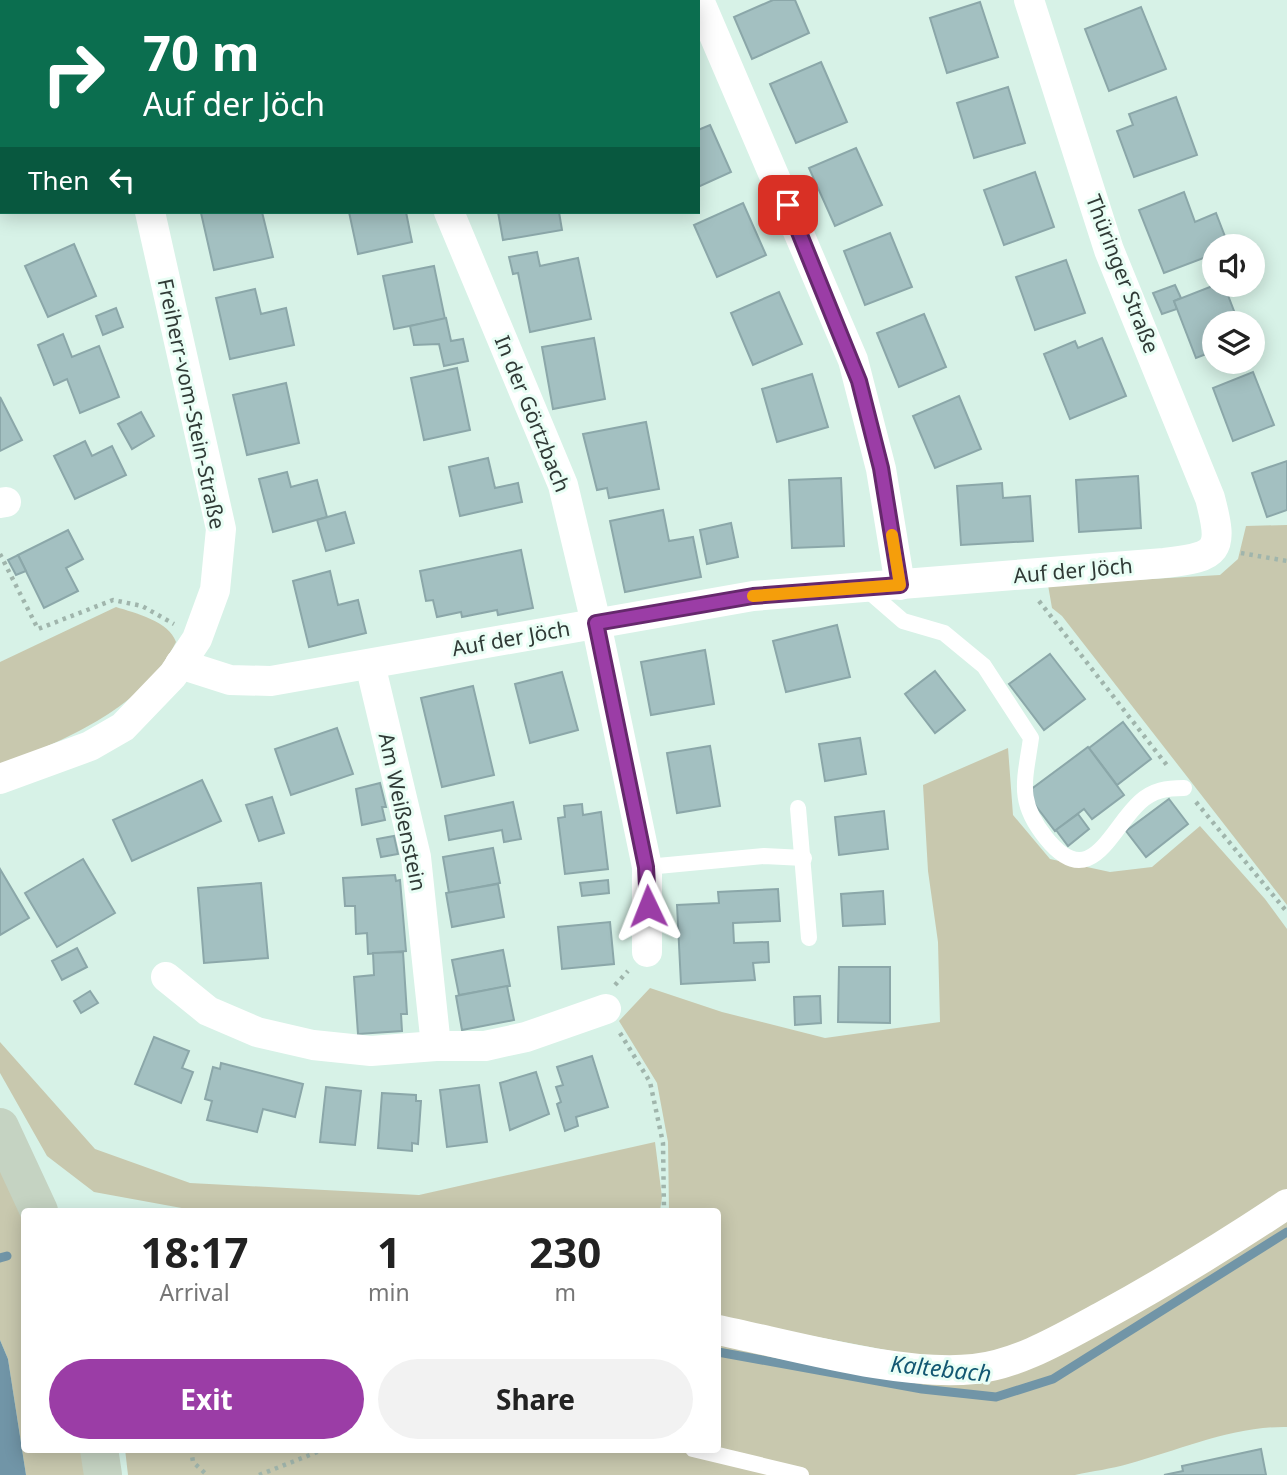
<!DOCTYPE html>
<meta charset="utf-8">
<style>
body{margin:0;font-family:"Noto Sans",sans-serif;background:#f2f2f2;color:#222;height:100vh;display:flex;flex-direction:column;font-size:26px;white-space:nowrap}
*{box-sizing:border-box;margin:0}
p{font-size:23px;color:#767676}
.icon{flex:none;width:38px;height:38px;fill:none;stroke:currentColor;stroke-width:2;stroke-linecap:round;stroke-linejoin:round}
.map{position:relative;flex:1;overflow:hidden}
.drawer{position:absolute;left:21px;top:1208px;width:700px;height:245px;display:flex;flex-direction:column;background:#fff;border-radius:7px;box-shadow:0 4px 18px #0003}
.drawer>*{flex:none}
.hud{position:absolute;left:0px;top:0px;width:700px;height:214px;box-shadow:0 4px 18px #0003;background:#0b6e4f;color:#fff;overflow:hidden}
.controls{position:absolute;left:1202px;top:234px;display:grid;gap:14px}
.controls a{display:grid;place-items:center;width:63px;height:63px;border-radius:50%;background:#fff;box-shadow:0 4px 18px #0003;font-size:35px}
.pin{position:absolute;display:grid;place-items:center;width:60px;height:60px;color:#fff;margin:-30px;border-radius:14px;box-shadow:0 4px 10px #0006}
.me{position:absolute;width:77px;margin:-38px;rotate:358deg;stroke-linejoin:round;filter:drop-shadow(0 0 5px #0008)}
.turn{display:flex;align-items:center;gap:24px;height:147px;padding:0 28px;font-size:32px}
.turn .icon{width:91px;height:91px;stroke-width:2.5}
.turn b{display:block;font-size:49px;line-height:60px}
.then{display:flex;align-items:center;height:66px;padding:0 28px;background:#0003;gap:14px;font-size:26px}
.eta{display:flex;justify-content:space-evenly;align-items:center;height:119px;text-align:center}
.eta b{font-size:42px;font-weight:700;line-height:49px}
.action{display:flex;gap:14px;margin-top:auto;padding:14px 28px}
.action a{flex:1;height:80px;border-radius:42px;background:#9b3da6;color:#fff;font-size:28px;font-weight:700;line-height:80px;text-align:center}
.action a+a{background:#f2f2f2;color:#222}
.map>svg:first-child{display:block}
</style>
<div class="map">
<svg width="1287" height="1475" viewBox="0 0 1287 1475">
<rect width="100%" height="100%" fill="#d7f2e7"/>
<g fill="#c8c8ae">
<path d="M1287 525V905L1062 616 1052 608 1048 585 1220 575 1238 559 1246 526Z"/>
<path d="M116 607C135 613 169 621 176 642 141 711 66 738 0 767V662Z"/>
<path d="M1008 748 1013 815 1050 859 1110 872 1152 867 1200 826 1265 899 1287 929V1193L1158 1276 1012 1348 971 1358H928L718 1318V1211H669L668 1142 657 1083 619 1021 650 988 722 1012 825 1038 940 1022 938 942 928 871 923 785Z"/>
<path d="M0 1042 95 1149 190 1183 419 1195 655 1142 662 1197 660 1211H198L94 1192 47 1156 0 1073Z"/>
<path d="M0 1166 24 1221V1449H84L88 1475H26L8 1359 0 1340Z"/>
<path d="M1287 1213V1427C1233 1426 1180 1450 1128 1464 1111 1469 1093 1471 1075 1475H128L125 1449H718V1342L979 1377Z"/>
</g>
<path fill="#7195a7" d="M0 1340 8 1359 26 1475H0Z"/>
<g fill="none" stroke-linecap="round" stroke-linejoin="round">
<g stroke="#7195a7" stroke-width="9">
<path d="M0 1258 7 1256"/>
<path d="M718 1352 922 1389 996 1397 1053 1379 1287 1232"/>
</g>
</g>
<g fill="#a3c0c1" stroke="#8ba7a9" stroke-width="2">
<path d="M773 0H795L809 33 752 59 734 17Z"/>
<path d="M980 2 998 57 947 73 930 18Z"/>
<path d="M1141 7 1166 69 1109 91 1085 29Z"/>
<path d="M821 62 847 122 796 143 770 84Z"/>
<path d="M1008 87 1025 143 974 158 957 103Z"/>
<path d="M1176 97 1197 155 1134 177 1117 131 1133 125 1129 114Z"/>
<path d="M710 125 731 172 698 187V130Z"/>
<path d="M856 148 882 205 835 226 809 168Z"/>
<path d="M1035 172 1054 227 1004 245 984 190Z"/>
<path d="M1184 192 1195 222 1216 213 1229 247H1214V254L1164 273 1139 210Z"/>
<path d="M743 203 766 255 717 277 694 225Z"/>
<path d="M262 212 273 257 214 270 201 213Z"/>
<path d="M349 212H406L412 242 358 254Z"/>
<path d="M498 212H559L562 230 503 240Z"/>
<path d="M890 233 912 287 865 305 844 251Z"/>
<path d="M74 244 96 296 48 317 25 266Z"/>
<path d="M537 252 540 266 578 258 591 319 530 332 518 273 513 274 509 257Z"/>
<path d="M1066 260 1085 313 1035 330 1016 277Z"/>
<path d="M434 266 445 319 394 329 383 276Z"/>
<path d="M1175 285 1181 298 1174 301 1177 309 1162 314 1153 293Z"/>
<path d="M1215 285H1224L1239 324H1214V351L1196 358 1174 301Z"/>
<path d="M255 289 261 314 286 308 294 345 230 359 216 298Z"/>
<path d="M779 292 802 344 753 365 731 313Z"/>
<path d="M116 308 123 327 103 335 96 316Z"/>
<path d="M924 314 946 367 899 387 877 333Z"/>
<path d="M446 318 451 341 463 339 468 361 444 366 439 344 414 345 410 326Z"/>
<path d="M63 334 72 357 99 346 119 397 80 413 67 379 54 385 38 345Z"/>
<path d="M594 338 605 399 553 409 542 347Z"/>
<path d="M1102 338 1126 396 1070 419 1044 354 1075 341 1078 348Z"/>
<path d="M457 368 470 430 424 440 411 378Z"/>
<path d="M1253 372 1274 425 1233 441 1213 388Z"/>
<path d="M812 374 828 427 777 442 762 389Z"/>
<path d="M286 383 299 443 247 455 233 395Z"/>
<path d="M959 396 981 449 935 468 913 416Z"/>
<path d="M0 397 22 440 0 451Z"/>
<path d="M141 412 154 436 132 449 118 424Z"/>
<path d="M646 422 659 489 609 498 607 488 597 490 583 434Z"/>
<path d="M85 441 92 456 112 446 126 475 75 499 54 456Z"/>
<path d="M488 458 495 488 518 483 522 502 460 516 449 467Z"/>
<path d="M1287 461V510L1267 517 1252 473Z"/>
<path d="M287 472 291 487 317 480 327 517 273 532 259 479Z"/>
<path d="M1138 476 1141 528 1079 532 1076 480Z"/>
<path d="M841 478 844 546 792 548 789 480Z"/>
<path d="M1002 483 1003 498 1030 496 1033 541 961 545 957 486Z"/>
<path d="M663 510 669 541 693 537 701 577 625 592 610 521Z"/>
<path d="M345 512 354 543 326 551 317 520Z"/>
<path d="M731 523 738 557 707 564 700 530Z"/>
<path d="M68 530 83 559 66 568 78 591 44 608 18 555Z"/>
<path d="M521 550 533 608 498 615 497 610 462 617 461 612 437 617 433 600 426 601 420 571Z"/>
<path d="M18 555 26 571 16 575 8 560Z"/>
<path d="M330 571 338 605 358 600 366 633 309 647 293 581Z"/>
<path d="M837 625 850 677 786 692 773 641Z"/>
<path d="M705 650 714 704 651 715 641 662Z"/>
<path d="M1050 654 1085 699 1044 730 1009 684Z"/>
<path d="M935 671 965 710 935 733 905 694Z"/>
<path d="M562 672 578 730 530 743 515 684Z"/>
<path d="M473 686 494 775 442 787 421 698Z"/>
<path d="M1123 722 1151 759 1117 785 1089 748Z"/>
<path d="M337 728 353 774 291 795 275 749Z"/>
<path d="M860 738 866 774 825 781 819 744Z"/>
<path d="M710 746 720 806 677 813 667 753Z"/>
<path d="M1088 747 1124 795 1092 819 1084 809 1055 831 1026 793Z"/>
<path d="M202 780 221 821 132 861 113 820Z"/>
<path d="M380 783 386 807H382L385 820 362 825 356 789Z"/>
<path d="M272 797 284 833 259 841 246 805Z"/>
<path d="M1169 799 1188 824 1146 857 1126 831Z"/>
<path d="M513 802 521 839 504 842 502 830 449 840 445 816Z"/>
<path d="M582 804 583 815 601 812 608 869 565 874 558 818 565 817 564 806Z"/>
<path d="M884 811 888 849 839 855 835 817Z"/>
<path d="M1078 814 1089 829 1068 846 1056 830Z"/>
<path d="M394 836 398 854 381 857 377 839Z"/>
<path d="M493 848 500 883 449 893 443 857Z"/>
<path d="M83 859 115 913 57 947 25 893Z"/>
<path d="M0 869 29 918 0 935Z"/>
<path d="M395 875 396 881 400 880 406 951 368 954 367 933 356 934 355 906H345L343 878Z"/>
<path d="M608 880 609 893 582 896 580 883Z"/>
<path d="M261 883 268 958 204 963 198 888Z"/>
<path d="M498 884 504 917 452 927 446 893Z"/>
<path d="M778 889 780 921 733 923 734 943 768 942 769 962 753 963 755 980 681 984 677 905 719 903 718 892Z"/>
<path d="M883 891 885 924 843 926 841 894Z"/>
<path d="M610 922 614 964 562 969 558 927Z"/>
<path d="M77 948 87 967 62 980 52 961Z"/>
<path d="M503 950 510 986 459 995 452 960Z"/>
<path d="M403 952 407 1014H401L402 1031 358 1034 354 977 374 975 373 953Z"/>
<path d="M839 967H890V1023L838 1022Z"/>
<path d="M507 986 514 1020 462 1030 456 996Z"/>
<path d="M90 991 98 1003 81 1013 74 1001Z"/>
<path d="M820 996 821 1023 795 1025 794 997Z"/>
<path d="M154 1037 189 1051 182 1068 193 1072 181 1103 135 1084Z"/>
<path d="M592 1056 608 1107 576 1117 578 1126 565 1131 557 1104 561 1102 556 1087 563 1085 557 1067Z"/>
<path d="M221 1063 303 1084 295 1117 263 1109 257 1132 207 1120 212 1101 205 1099 213 1067 220 1069Z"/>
<path d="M536 1072 549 1114 510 1130 500 1083Z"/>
<path d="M479 1085 487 1142 447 1147 440 1090Z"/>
<path d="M326 1087 361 1091 355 1145 320 1142Z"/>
<path d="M382 1093 416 1095V1101H421L418 1144 412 1143V1151L378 1148Z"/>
<path d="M1261 1449 1266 1475H1164L1183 1471 1182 1466Z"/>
</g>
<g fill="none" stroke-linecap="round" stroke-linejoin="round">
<g stroke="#a0b5ac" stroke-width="4.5" stroke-dasharray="3.5 5" stroke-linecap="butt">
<path d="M171 0 172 2"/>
<path d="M1241 553 1287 561"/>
<path d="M0 554 38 629 113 600 142 606 174 624"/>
<path d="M1039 601 1169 768"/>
<path d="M1196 802 1287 912"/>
<path d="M615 985 628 971"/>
<path d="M620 1033 650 1082 663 1143 664 1211"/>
<path d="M191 1449 193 1462 207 1475"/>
<path d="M259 1475 325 1449"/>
</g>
<g stroke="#fff" stroke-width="16">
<path d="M865 588 903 621 944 633 984 666 1031 738C1025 781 1016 801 1046 838 1091 894 1110 829 1140 802 1153 790 1167 788 1184 788"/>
<path d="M798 808 809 938"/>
<path d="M647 867 764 856 804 858"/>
<path d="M693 1449 801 1475"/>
</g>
<g stroke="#fff" stroke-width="30">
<path d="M699 0 853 360 881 469 900 585"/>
<path d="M112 2V0"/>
<path d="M415 2 416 0"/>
<path d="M449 212 563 485 596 623 647 867V952"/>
<path d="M0 503 6 502"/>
<path d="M180 664 230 680 271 681 753 596 1164 563C1219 557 1224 551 1210 498L1109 250 1029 0"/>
<path d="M0 779 90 746 123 727 173 675 197 639 215 590 221 529 150 212"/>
<path d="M166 977 208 1011 257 1032 313 1045 371 1051 436 1046 416 857 370 664"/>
<path d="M436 1046H485L526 1037 606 1009"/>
<path d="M718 1330C791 1345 902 1377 974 1369 1019 1364 1062 1338 1101 1317 1165 1282 1227 1244 1287 1204"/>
</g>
<g stroke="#c5d3c2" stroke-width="38">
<path d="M0 1127 39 1211"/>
<path d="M99 1449 103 1475"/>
</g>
</g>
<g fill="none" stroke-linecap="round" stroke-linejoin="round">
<g stroke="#65286c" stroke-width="18">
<path id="route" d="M648 906 646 867 596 623 753 596 900 585 881 468 859 381 788 205"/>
</g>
<use href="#route" stroke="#9b3da6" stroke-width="12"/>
<path stroke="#f59e0b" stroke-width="12" d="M753 596 900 585 892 535"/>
</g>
<g text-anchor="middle" stroke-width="6" stroke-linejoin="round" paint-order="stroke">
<g font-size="21" fill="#303a36" stroke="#e9fef5">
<text transform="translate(1122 274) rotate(69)" y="7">Thüringer Straße</text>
<text transform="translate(191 404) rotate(78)" y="7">Freiherr-vom-Stein-Straße</text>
<text transform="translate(532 414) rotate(68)" y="7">In der Görtzbach</text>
<text transform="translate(1073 571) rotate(-5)" y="7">Auf der Jöch</text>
<text transform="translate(511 639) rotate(-10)" y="7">Auf der Jöch</text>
<text transform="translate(402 812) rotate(78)" y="7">Am Weißenstein</text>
</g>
<g font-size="23" font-style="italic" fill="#125772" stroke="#e9fef5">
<text transform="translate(941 1369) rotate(6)" y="8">Kaltebach</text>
</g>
</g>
</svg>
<div class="controls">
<a><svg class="icon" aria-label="sound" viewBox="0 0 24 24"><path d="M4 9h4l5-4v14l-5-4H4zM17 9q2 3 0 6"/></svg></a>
<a><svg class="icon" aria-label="layers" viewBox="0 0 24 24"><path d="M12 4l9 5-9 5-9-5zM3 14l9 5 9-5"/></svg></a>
</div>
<div class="pin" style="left:788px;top:205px;background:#d93025"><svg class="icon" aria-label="arrive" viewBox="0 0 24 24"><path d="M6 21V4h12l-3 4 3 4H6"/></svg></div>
<svg class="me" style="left:648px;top:906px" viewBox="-20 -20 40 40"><path d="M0-17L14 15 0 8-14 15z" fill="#9b3da6" stroke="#fff" stroke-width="4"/></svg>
<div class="hud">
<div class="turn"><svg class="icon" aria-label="right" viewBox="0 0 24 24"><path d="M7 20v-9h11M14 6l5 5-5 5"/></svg><div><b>70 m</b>Auf der Jöch</div></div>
<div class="then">Then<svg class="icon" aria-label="left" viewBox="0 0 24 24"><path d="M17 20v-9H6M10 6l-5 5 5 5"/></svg></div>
</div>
<section class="drawer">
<div class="eta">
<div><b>18:17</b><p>Arrival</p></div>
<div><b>1</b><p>min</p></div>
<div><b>230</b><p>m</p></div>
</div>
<div class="action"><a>Exit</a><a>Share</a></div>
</section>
</div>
